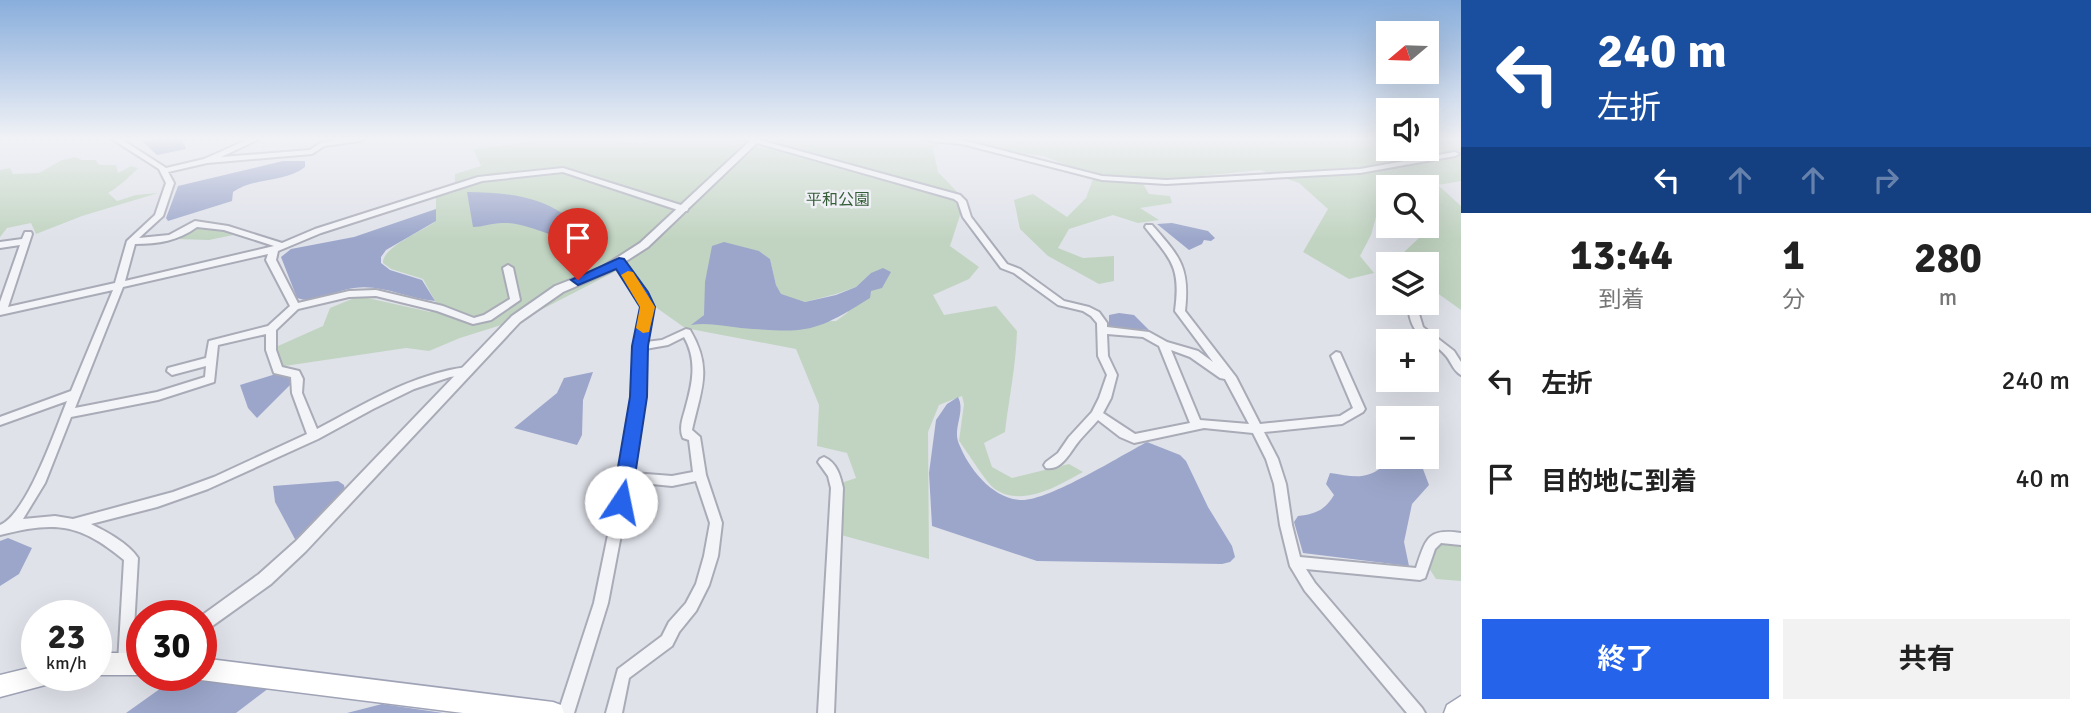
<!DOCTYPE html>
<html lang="ja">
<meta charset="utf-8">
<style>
body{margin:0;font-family:Signika,"Noto Sans JP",sans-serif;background:#f2f2f2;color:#222;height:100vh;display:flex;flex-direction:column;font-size:26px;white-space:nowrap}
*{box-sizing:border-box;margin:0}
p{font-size:23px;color:#767676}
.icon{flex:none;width:38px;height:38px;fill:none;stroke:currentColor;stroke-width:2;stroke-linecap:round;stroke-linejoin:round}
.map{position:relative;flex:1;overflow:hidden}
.side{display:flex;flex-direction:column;background:#fff;width:630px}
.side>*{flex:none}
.guide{background:#1a4fa0;color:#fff;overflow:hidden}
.needle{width:46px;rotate:251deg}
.controls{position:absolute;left:1376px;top:21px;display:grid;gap:14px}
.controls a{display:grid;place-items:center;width:63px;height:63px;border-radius:0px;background:#fff;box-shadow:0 7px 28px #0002;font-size:35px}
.speed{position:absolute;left:21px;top:600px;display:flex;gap:14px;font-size:35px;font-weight:700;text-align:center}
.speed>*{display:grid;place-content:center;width:91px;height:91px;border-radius:50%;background:#fff;box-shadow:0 7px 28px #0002;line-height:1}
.speed small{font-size:18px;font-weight:400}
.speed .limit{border:10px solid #d22;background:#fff;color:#111}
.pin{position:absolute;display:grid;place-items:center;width:60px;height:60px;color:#fff;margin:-72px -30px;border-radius:50% 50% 50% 0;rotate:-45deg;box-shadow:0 0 7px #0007}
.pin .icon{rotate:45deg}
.me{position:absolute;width:77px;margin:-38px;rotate:11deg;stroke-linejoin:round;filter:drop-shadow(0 0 5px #0008)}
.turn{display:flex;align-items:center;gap:24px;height:147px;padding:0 21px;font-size:32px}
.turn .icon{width:91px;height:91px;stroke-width:2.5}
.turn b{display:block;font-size:49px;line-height:60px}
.lanes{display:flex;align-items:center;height:66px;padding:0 21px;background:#0003;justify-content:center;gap:35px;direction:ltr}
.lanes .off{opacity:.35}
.eta{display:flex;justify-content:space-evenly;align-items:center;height:119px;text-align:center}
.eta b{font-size:42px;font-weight:700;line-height:49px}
.primary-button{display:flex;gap:14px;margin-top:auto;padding:14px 21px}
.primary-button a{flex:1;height:80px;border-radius:0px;background:#2563eb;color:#fff;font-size:28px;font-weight:700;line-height:80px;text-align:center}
.primary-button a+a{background:#f2f2f2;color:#222}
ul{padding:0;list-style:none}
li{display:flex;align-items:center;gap:21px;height:98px;padding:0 21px}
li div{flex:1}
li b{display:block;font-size:26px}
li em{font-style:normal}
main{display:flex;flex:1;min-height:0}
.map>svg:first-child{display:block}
</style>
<main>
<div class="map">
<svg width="1461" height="713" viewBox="0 0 1461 713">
<rect width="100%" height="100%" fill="#e0e2ea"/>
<g fill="#c1d4c1" fill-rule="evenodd">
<path d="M557 139 644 143 652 139H1388V149H1426V139H1461V181L1438 185 1461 206V310L1426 285V264H1408L1402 254 1421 236 1410 226H1426V187H1388V213H1377L1371 235 1360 256 1374 273 1349 279 1303 252 1328 209 1299 183 1260 170 1142 182 1149 194 1170 196 1172 203 1140 208 1159 220 1138 223 1113 215 1069 229 1058 248 1083 258 1114 256V281L1099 284 1048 256 1020 229 1014 200 1033 194 1067 217 1086 198 1094 176 1043 156 983 149 946 140 933 149 938 172 965 200 950 246 979 267 969 279 933 295 944 315 996 306 1017 331C1016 366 1009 398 1005 432L984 443 992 467 1012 478 1069 464 1083 472C1059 485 1023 508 995 489 986 483 967 451 959 441L964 404 962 396 939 405 928 432 929 559 841 535 844 482 856 478 847 453 817 446 819 405 796 349 685 328 654 306 624 267 527 317 460 338 429 351 406 348 278 367V346L323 326 330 308 359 296 430 312 436 303 423 279 391 269 383 263C382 247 423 231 436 221V197L455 192V174L481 166 473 149ZM759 251 770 259 776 285 781 295 805 302 836 294 856 287 871 273 847 313 836 321 693 324 704 315Z"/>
<path d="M75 157 82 160H96L99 165H116L118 173 131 166 138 168C133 174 115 190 108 193L117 201 136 195 158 193 82 216 36 234 31 223 7 228 0 237V170L10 168 13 174 39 173 62 160Z"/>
<path d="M196 226 224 229 238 234 209 240 176 239Z"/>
<path d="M1438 537 1461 541V581L1436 579 1427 565Z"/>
</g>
<g fill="#9ba6ca">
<path d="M150 139H182L186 149 157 155 143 142Z"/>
<path d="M283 161H305V167C285 183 254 177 233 192L232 201 168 221 166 218 178 186Z"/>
<path d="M467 192C501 193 534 194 563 214L565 224 549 234C534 229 518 222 502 223 492 223 482 227 473 227Z"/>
<path d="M436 209V221L386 250 381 257V263L390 270 422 280 435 301C407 299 383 284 354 288 335 290 316 305 297 298L281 257 291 249 354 237Z"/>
<path d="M1172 223 1208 231 1215 238 1211 241 1204 240 1202 244 1189 250 1157 224Z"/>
<path d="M724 242 759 251 770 259 776 285 781 294 805 302 836 295 856 287 871 273 883 268 891 272 882 288 871 291 870 298C813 334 806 333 741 328 724 326 707 322 691 325L704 315 705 282 712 246Z"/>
<path d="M1119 313 1134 315 1149 330 1109 328V315Z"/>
<path d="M593 372 583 400 582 435 577 445 514 428 557 393 564 378Z"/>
<path d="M279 373 290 376 293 382 257 418 248 408 240 385Z"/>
<path d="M958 397C966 412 952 428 959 444 969 469 992 498 1020 500 1047 502 1120 456 1147 442L1180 455 1186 461 1208 507 1232 546 1235 557 1230 562 1222 564 1037 561 932 526 929 473 936 420 947 404Z"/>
<path d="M1376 451H1388V457H1424L1423 469 1429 485 1412 504 1404 542 1409 566 1303 553 1294 522 1298 516C1316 514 1325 510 1334 495L1326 484 1330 473C1351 476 1366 481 1383 466Z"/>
<path d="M338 481 344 485 345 490 307 536 296 541 275 502 273 486Z"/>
<path d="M8 538 32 548 19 574 0 586V541Z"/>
<path d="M178 676 269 688 236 713H126Z"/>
<path d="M382 704 443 713H347Z"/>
</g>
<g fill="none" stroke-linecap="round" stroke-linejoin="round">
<g stroke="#a9abb7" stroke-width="4">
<g id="minor">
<path d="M112 139H121L166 168 204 159 249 139H259L221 157 310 150 322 142 342 139H364L360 141 324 146 312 154 207 163 168 172 174 183 163 216 139 238 169 235 195 221 228 226 282 243 315 229 478 177 563 168 687 207 688 209 687 211H681L563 172 482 181 321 233 278 251 276 260 298 303 349 291 376 290 443 306 474 318 484 315 510 299 503 268 508 265 513 268 520 300 491 320 473 324 437 311 376 296 349 297 298 309 276 330V350L282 367 299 371 303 379 302 393 317 429C365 404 412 374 467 367L472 371 471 374 450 377 414 389 373 409 318 439 208 489 157 507 91 524C107 532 128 543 138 558L132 663 130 668 125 670 120 668 118 663 124 560C79 523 56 521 0 535V525C27 514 56 428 67 401L0 425V417L71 391 113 290 0 315V302L20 245 0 248V242L22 239 25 232H31L32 234 8 307 115 283 127 241 155 215 166 183 159 169ZM197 227 224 230 274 246 125 281 135 244C158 244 178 241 197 227ZM268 254 266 260 290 306 268 326 209 341 206 358 168 368 167 371 172 375 206 366 205 377 157 392 75 408 123 287ZM266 334V350L273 370 274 373 291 377 292 393 307 434 214 477 173 492 73 519 55 516 23 519 45 483 71 417 158 400 214 382 218 345Z"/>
<path d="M743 139H756L960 195 966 201 971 217 1007 264 1020 269 1064 301 1089 307 1099 312 1107 323V327L1149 332 1167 342 1198 351 1213 362 1175 311C1181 266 1171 260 1145 227L1146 225H1152C1180 257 1190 267 1185 311L1236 377 1260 424 1340 416 1353 408 1331 356 1336 352 1340 353 1365 409 1363 412 1342 424 1264 432 1278 459 1286 484 1292 525 1300 557 1416 568C1426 539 1427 528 1461 533V545L1441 543 1435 549 1425 578 1420 580 1306 569 1315 583 1422 708 1425 713H1407L1305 591 1290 566 1280 525 1274 484 1266 459 1253 433 1204 428 1134 443 1120 437 1098 420C1092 427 1085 434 1079 441 1070 452 1062 471 1046 468L1044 465 1046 462 1058 453 1069 437 1092 412 1099 398 1107 375 1098 356 1097 323 1091 316 1083 311 1058 305 1014 273 1001 268 963 217 958 202 954 199ZM1107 334 1143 337 1159 346 1190 423 1135 434 1103 413 1111 398 1117 375 1108 356ZM1171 350 1190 357 1220 378 1225 379 1249 424 1200 420Z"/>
<path d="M927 139 962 140 1102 176 1166 180 1360 169 1455 152 1459 154 1455 156 1360 173 1166 184 1102 180 962 144 931 141Z"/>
<path d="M619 259 622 260 646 293 653 307 646 342 662 340 686 329 690 330C713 369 701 389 692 430L700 437 706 475 722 523 718 556 709 585 696 611 679 632 672 646 629 678 622 713H606L618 669 662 636 669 622 686 603 696 584 704 556 710 523 696 481 672 486 631 482 608 603 574 713H558L594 603 620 477 633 397 635 346 643 307 638 296 614 262ZM684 337C698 361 692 385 685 410 682 420 679 429 683 438L689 440 693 472 672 476 633 473 645 397V349L668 345Z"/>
<path d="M1408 303H1418L1419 314 1423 327 1454 351 1461 362V375C1454 371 1452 364 1447 357 1427 333 1410 341 1408 303Z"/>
<path d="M824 457C837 463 840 475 843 488L834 713H818L831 488 828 476 818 462 820 459Z"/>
</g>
</g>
<g stroke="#a9abb7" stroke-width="4">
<path id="tertiary" d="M752 139H761L648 247 609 272 563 292 520 322 306 551 271 584 201 634V616L259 574 296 541 512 316 555 286 601 268 640 243Z"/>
</g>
<g stroke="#9fa3b6" stroke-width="3">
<g id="primary">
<rect x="96" y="653" width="46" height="22"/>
<path d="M201 658 553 702 561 705 564 713H463L201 680 193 676H201Z"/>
<path d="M37 666V676H52L49 684 0 697V675Z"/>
<path d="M1461 696V713H1444L1447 705Z"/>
</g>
</g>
<use href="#minor" fill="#f3f4f8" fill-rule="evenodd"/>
<use href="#tertiary" fill="#f3f4f8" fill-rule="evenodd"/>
<use href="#primary" fill="#fff" fill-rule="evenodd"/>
</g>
<linearGradient id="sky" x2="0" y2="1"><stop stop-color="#89aedc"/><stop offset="0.58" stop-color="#f1f2f6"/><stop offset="1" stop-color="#f1f2f6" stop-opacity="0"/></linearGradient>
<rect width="1461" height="239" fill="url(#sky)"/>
<path fill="#2563eb" stroke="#184099" stroke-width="2" d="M619 258 624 259 648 292 655 307 648 346 647 397 631 502 628 507 621 510 615 507 612 502 630 397 632 346 640 307 616 269 578 285 571 280Z"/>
<path fill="#f59e0b" d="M628 271 633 272 655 307 649 332 643 333 636 328 640 307 621 275Z"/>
<g text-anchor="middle" stroke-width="5" stroke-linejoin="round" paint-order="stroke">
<g font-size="16" fill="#355e38" stroke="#f0f1f7">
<text x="838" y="205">平和公園</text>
</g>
</g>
</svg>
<div class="controls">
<a><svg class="needle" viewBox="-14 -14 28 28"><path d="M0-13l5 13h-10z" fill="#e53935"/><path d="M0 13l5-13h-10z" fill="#767676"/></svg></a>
<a><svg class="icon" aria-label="sound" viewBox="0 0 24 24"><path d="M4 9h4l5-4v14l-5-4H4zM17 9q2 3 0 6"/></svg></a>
<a><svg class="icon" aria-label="search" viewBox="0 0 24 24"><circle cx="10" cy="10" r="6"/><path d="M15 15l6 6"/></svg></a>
<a><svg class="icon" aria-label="layers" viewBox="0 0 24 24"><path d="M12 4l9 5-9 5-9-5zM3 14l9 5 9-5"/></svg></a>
<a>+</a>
<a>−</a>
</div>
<div class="speed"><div>23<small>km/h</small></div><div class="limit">30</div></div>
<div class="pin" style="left:578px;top:280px;background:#d93025"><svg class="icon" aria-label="arrive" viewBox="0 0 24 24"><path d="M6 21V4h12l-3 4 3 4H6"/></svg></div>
<svg class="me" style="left:621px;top:502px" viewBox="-20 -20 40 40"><circle r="19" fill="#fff"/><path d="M0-13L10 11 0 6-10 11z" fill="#2563eb"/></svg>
</div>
<section class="side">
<div class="guide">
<div class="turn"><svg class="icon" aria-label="left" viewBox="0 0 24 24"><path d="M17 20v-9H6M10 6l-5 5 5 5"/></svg><div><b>240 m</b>左折</div></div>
<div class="lanes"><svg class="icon" aria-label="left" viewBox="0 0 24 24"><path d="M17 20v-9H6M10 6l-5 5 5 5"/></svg><svg class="icon off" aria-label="ahead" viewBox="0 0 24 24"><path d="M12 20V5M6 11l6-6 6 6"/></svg><svg class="icon off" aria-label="ahead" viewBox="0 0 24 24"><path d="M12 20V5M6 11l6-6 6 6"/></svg><svg class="icon off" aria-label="right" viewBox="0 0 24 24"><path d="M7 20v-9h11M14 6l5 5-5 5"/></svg></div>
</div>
<div class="eta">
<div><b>13:44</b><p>到着</p></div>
<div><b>1</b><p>分</p></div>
<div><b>280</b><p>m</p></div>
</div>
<ul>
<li><svg class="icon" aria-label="left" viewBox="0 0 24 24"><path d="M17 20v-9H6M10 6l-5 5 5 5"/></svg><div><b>左折</b></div><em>240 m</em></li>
<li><svg class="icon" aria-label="arrive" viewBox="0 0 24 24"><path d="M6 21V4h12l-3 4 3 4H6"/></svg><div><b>目的地に到着</b></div><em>40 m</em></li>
</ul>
<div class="primary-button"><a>終了</a><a>共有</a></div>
</section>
</main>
